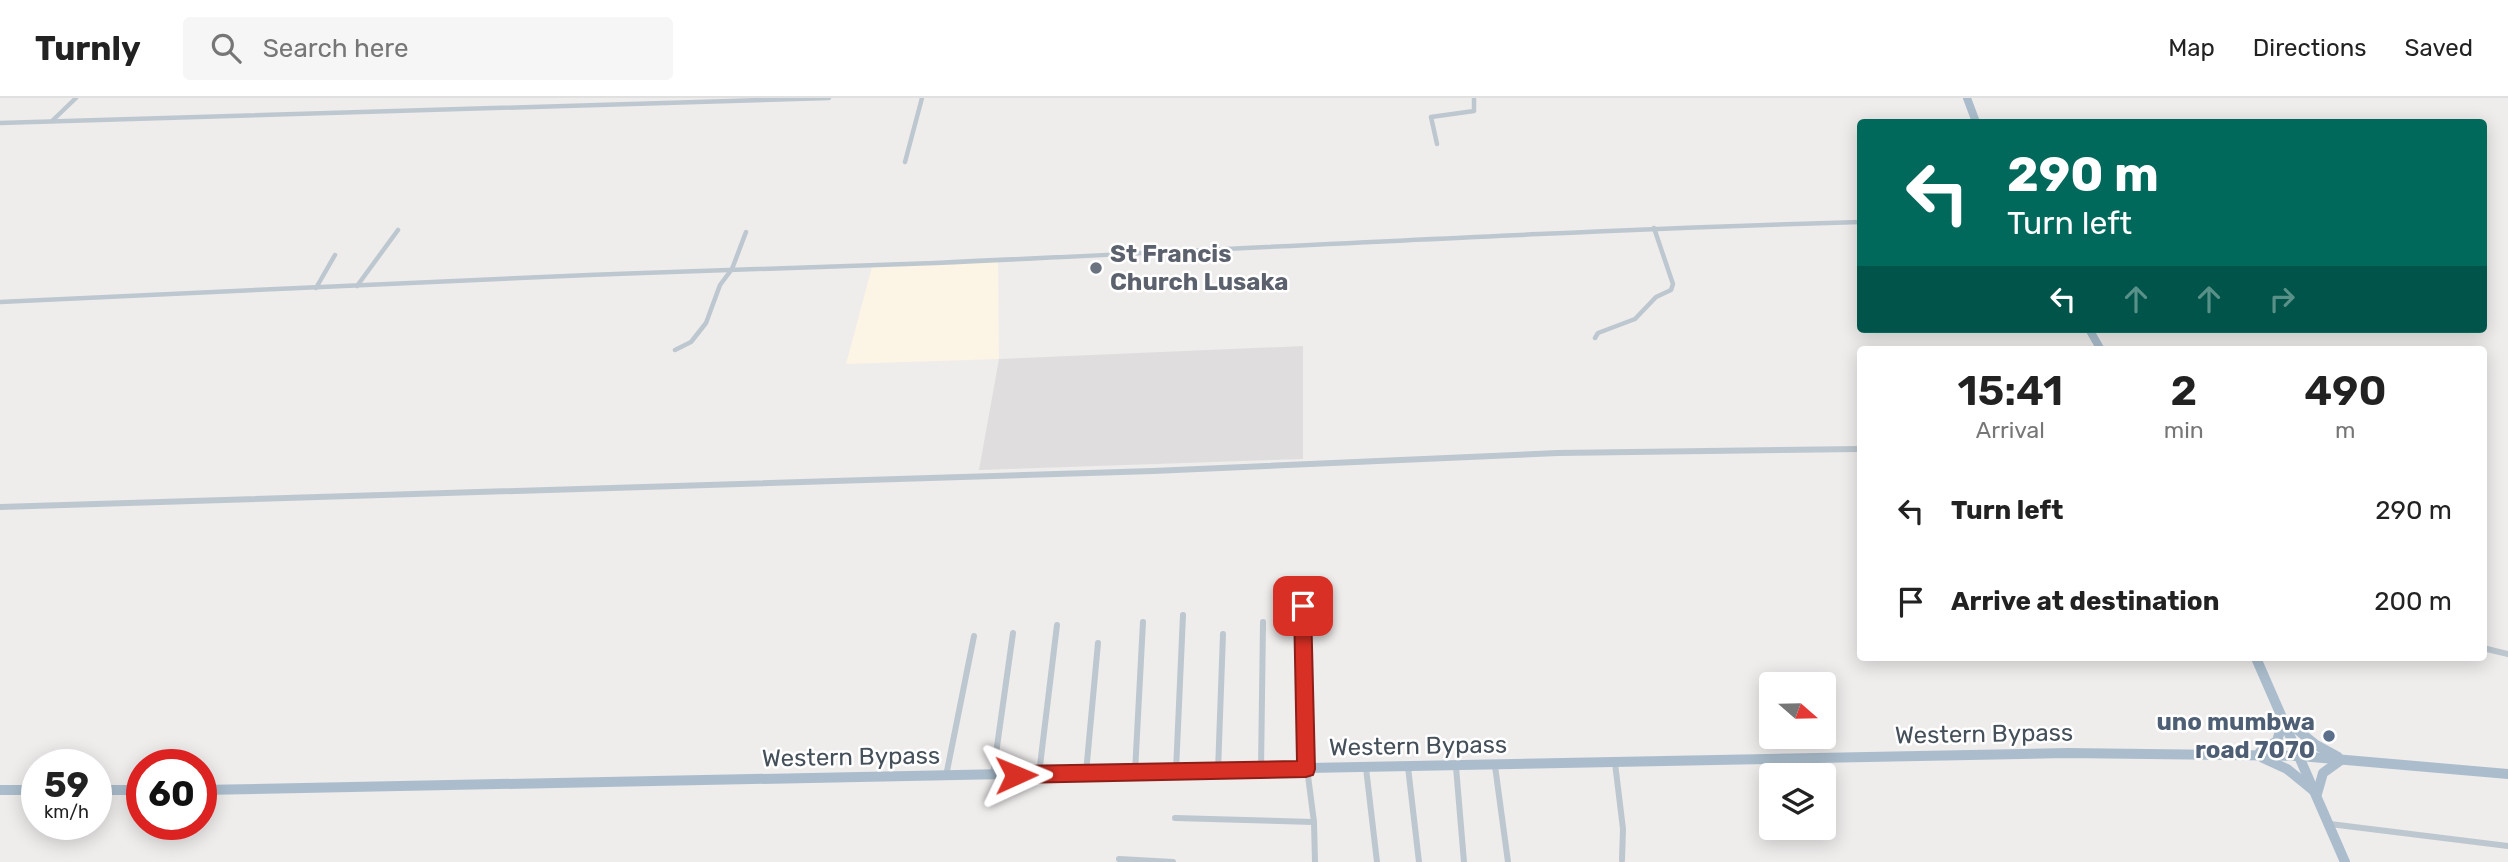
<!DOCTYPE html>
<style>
body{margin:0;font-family:Rubik,sans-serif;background:#f6f6f6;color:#222;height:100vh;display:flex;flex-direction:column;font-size:26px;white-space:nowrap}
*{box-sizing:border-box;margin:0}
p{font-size:23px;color:#767676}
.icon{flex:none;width:38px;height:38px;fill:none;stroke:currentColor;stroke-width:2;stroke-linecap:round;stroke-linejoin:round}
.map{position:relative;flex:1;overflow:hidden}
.sheet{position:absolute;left:1857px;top:248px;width:630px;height:315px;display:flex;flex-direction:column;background:#fff;border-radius:7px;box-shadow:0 4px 18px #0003}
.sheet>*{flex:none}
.guide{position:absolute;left:1857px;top:21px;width:630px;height:214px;border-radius:7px;box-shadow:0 4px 18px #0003;background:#00695c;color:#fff;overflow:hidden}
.needle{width:46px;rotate:110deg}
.buttons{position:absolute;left:1759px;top:574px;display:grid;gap:14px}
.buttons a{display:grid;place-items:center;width:77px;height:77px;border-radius:7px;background:#fff;box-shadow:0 4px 18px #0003;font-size:35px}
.speed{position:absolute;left:21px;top:651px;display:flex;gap:14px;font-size:35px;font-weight:700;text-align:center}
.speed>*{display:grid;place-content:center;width:91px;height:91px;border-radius:50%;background:#fff;box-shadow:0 4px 18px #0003;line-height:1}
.speed small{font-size:18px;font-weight:400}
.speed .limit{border:10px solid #d22;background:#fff;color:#111}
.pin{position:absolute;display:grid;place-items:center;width:60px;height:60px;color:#fff;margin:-30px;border-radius:14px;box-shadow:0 4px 10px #0006}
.me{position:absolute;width:77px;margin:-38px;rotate:89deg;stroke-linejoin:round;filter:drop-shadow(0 0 5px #0008)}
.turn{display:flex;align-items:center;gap:24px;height:147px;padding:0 35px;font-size:32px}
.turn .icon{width:91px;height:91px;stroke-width:2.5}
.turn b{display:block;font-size:49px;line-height:60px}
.lanes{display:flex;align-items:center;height:66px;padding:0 35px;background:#0003;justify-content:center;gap:35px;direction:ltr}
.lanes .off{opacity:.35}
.eta{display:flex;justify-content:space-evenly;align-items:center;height:119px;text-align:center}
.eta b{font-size:42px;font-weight:600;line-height:49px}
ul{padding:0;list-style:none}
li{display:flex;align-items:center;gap:21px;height:91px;padding:0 35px}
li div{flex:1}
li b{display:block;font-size:26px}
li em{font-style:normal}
header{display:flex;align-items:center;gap:42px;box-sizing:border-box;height:98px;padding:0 35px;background:#fff;border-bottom:2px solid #e0e0e0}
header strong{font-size:33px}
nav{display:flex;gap:38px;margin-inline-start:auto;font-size:24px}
.search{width:490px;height:63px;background:#f6f6f6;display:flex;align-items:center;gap:18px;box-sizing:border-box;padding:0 24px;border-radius:7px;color:#767676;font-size:26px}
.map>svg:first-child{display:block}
</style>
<header>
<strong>Turnly</strong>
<div class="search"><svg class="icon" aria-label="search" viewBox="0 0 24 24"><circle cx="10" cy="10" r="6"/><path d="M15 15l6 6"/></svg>Search here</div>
<nav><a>Map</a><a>Directions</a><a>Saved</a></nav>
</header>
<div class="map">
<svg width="2508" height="764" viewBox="0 0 2508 764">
<rect width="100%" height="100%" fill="#efecec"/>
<path fill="#fcf4e4" d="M998 163 999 261 846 266 872 169Z"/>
<path fill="#e0ddde" d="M1303 248V361L979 372 999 261Z"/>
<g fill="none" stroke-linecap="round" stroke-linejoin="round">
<g stroke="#bdc7cf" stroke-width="4.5">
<path d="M52 23 76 0"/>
<path d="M0 25 829 0"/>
<path d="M1437 46 1431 19 1474 13V0"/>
<path d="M905 64 922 0"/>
<path d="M357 188 398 132"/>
<path d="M316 190 335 157"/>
<path d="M0 204C196 195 393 185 589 177 704 172 819 170 935 165 1243 151 1551 133 1860 124"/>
<path d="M1595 240 1598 235 1635 221 1656 199 1671 192 1673 186 1654 130"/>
<path d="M675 252 691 244 706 225 720 187 732 171 746 134"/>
</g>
<g stroke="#bdc7cf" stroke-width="6">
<path d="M0 409 1153 373 1558 355 1860 351"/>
<path d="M1303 508 1305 655 1314 724 1315 764"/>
<path d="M2483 550 2508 556"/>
<path d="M1615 665 1623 731 1622 762"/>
<path d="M1495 668 1508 764"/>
<path d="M1408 669 1419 764"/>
<path d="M1456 669 1464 764"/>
<path d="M1366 670 1377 764"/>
<path d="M1261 672 1263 524"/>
<path d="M1176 673 1183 517"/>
<path d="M1218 673 1223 536"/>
<path d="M1135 674 1143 524"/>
<path d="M1086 675 1098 545"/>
<path d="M1039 676 1057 527"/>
<path d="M993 677 1013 535"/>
<path d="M946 678 974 538"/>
<path d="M1175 720 1314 724"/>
<path d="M2330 726 2508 748"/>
<path d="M1119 761 1173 764"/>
</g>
<g stroke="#abbdcc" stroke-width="8">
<path d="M1967 0 1976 24"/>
<path d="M2089 231 2101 252"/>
</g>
<g stroke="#abbdcc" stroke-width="10">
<path d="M2256 560 2345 764"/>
<path d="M2287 623 2316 647 2338 659"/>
<path d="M2260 654 2277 643 2283 623"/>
<path d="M2263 660 2287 671 2313 692"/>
<path d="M0 692H37"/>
<path d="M96 692H142"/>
<path d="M201 692 2067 655 2300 658 2508 676"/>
<path d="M2317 696 2323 675 2341 662"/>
</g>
</g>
<path fill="#d93025" stroke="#8d1f18" stroke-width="2" d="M1303 501 1309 503 1311 508 1315 671 1313 677 1306 679 1016 685 1009 683 1007 677 1009 671 1016 668 1297 663 1294 508 1297 503Z"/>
<circle fill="#6b7280" stroke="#fff" stroke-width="2.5" cx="1096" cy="170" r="7"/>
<circle fill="#5c6f8a" stroke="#fff" stroke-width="2.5" cx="2329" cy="638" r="7"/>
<g text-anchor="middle" stroke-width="5" stroke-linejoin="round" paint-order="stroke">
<g font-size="24" font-weight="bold" fill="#5b616d" stroke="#fff" text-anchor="start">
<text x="1110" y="164">St Francis<tspan x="1110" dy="28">Church Lusaka</tspan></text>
</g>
<g font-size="24" font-weight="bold" fill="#4e5e75" stroke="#fff" text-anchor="end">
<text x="2315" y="632">uno mumbwa<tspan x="2315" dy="28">road 7070</tspan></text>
</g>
<g font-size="24" fill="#45505a" stroke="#fff">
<text transform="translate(1984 636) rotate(-1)" y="8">Western Bypass</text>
<text transform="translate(1418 648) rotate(-1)" y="8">Western Bypass</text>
<text transform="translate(851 659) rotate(-1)" y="8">Western Bypass</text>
</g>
</g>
</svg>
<div class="buttons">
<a><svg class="needle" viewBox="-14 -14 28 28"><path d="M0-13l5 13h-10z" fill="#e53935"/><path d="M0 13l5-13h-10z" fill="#767676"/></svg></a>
<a><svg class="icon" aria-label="layers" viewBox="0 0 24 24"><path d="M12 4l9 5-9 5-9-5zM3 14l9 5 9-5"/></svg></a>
</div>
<div class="speed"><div>59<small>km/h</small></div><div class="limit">60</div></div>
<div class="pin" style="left:1303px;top:508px;background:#d93025"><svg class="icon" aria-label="arrive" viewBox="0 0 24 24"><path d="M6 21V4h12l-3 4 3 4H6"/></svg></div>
<svg class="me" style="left:1016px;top:677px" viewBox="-20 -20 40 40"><path d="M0-17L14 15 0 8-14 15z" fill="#d93025" stroke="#fff" stroke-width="4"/></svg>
<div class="guide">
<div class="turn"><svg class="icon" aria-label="left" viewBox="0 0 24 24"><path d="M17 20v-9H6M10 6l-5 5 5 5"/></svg><div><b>290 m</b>Turn left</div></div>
<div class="lanes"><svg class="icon" aria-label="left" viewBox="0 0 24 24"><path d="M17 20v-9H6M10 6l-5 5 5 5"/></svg><svg class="icon off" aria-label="ahead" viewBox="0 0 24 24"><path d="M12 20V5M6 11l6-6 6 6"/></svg><svg class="icon off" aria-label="ahead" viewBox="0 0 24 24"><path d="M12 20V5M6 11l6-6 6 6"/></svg><svg class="icon off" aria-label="right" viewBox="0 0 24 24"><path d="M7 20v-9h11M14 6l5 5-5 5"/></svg></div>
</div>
<section class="sheet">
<div class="eta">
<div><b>15:41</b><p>Arrival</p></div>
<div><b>2</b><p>min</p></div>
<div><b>490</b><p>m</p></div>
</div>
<ul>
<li><svg class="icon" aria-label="left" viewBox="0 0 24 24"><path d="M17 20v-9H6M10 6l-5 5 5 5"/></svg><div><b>Turn left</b></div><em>290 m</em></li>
<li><svg class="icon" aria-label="arrive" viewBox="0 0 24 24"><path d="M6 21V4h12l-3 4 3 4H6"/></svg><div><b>Arrive at destination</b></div><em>200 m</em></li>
</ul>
</section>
</div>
